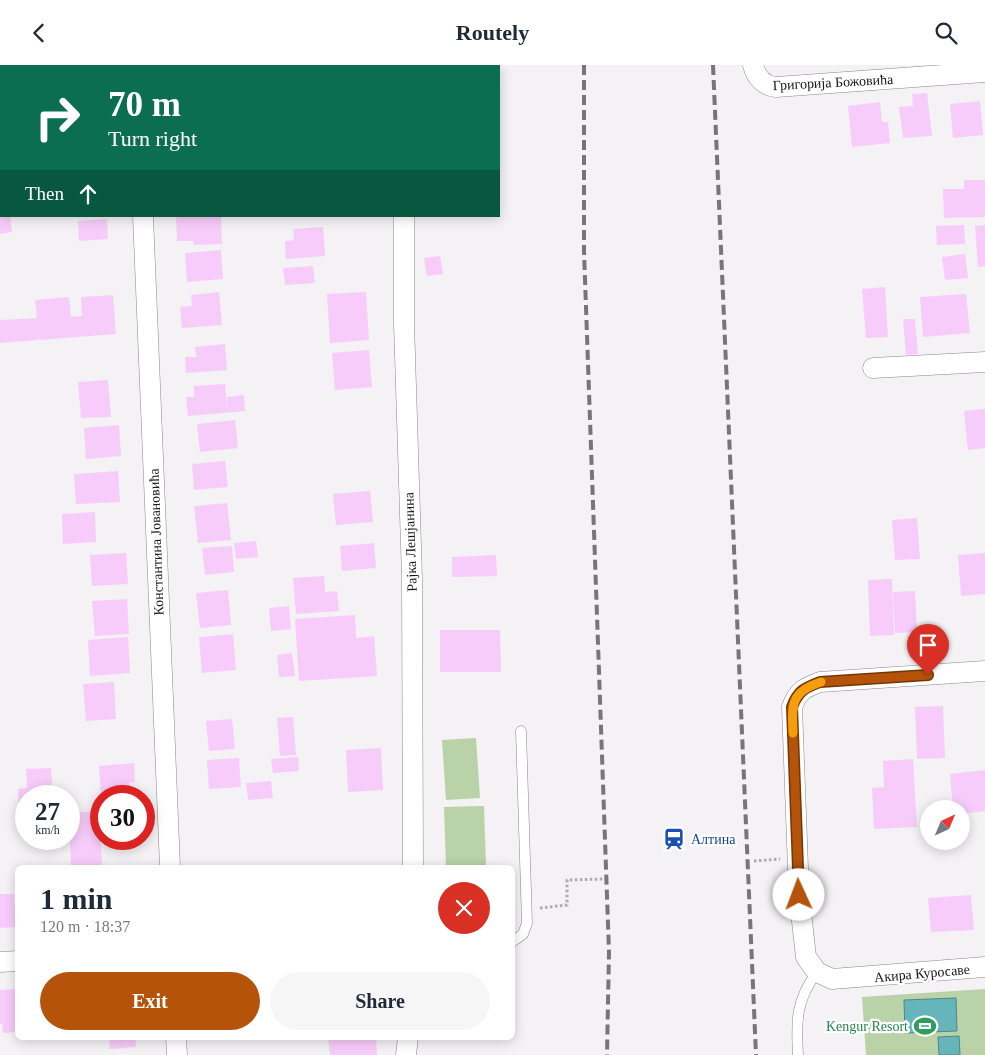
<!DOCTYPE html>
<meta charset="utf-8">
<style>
body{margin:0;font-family:"Times New Roman",serif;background:#f6f6f7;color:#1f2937;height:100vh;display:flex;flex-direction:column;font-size:19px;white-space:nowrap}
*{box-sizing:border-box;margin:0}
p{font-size:16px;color:#747a83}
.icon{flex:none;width:28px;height:28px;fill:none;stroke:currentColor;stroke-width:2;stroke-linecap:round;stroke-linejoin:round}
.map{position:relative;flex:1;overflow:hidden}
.details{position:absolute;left:15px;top:800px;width:500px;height:175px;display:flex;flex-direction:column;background:#fff;border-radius:8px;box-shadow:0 2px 12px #0003}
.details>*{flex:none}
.guide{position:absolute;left:0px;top:0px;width:500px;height:152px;box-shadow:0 2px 12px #0003;background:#0b6e4f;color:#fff;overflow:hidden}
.needle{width:32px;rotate:44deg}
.tools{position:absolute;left:920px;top:735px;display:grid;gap:10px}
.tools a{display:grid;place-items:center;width:50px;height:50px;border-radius:50%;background:#fff;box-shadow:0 2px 12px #0003;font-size:25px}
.speed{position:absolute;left:15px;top:720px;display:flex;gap:10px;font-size:25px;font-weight:700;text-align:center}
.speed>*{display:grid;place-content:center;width:65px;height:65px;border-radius:50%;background:#fff;box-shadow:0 2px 12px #0003;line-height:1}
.speed small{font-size:12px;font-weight:400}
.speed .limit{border:8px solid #d22;background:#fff;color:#111}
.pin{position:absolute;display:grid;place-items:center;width:42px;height:42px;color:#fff;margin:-51px -21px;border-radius:50% 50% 50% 0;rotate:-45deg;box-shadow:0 0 5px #0007}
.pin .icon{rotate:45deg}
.me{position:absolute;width:55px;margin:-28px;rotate:358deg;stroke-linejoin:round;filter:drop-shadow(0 0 4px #0008)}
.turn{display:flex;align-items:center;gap:18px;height:105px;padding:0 25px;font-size:22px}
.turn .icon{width:65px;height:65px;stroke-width:2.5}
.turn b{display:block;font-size:35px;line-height:42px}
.then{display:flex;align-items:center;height:48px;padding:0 25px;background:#0003;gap:10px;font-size:19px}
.round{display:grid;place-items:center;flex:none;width:52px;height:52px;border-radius:26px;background:#f6f6f7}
.headline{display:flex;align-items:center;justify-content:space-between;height:85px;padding:0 25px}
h1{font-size:30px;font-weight:700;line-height:38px}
.action{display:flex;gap:10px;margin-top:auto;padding:10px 25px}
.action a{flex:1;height:58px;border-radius:30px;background:#b45309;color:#fff;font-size:20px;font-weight:700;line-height:58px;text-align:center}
.action a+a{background:#f6f6f7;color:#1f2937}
header{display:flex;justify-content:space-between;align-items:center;height:65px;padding:0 25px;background:#fff;font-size:22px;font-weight:700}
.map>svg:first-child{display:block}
</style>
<header><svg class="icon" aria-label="back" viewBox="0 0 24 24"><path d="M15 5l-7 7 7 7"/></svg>Routely<svg class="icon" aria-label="search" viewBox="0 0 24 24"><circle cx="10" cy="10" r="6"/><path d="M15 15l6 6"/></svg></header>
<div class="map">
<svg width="985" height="990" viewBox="0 0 985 990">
<rect width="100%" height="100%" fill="#f4f2f4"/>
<g fill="#b9d2a7">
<path d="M476 673 480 733 446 735 442 675Z"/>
<path d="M484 741 486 802H446L444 742Z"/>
<path d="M985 924V990H866L862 932Z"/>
</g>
<g fill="#66b5bb" stroke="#4f868a">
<path d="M956 933 957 966 905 968 904 935Z"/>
<path d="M959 971 960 990H939L938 972Z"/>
</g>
<g fill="#f8ccfa">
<path d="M927 28 932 71 903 73 899 42 913 41 912 29Z"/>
<path d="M980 36 983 70 953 73 950 39Z"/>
<path d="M880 37 882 57H888L890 78 852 82 848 41Z"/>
<path d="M964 115H985V152L944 153 943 124H964Z"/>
<path d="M0 151H10L12 167 0 169Z"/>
<path d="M176 151H221L222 179 194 180 193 176H177Z"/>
<path d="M107 154 108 174 79 176 78 156Z"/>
<path d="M964 160 965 179 937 180 936 161Z"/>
<path d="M985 160V201L978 202 975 161Z"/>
<path d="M323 162 325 191 286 194 285 176 294 175 293 164Z"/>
<path d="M221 185 223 214 187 217 185 188Z"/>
<path d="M965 189 968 213 945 215 942 192Z"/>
<path d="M440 191 443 209 427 211 424 193Z"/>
<path d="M313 201 315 218 285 220 283 203Z"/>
<path d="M885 222 888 272 866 273 862 224Z"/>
<path d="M219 227 222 260 182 263 180 242 192 241 191 230Z"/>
<path d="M366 227 369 275 330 278 327 229Z"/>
<path d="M966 229 970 268 923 272 920 232Z"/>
<path d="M113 230 116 269 39 275 38 268V275L0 278V255L37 253 35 235 69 232 71 252 82 251 81 232Z"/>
<path d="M903 254H915L918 289 906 290Z"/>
<path d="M225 279 227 305 186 308 185 292H196L195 282Z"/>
<path d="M369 285 372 322 335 325 332 288Z"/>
<path d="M108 315 111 352 81 353 78 317Z"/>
<path d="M225 319 227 344V332L244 330 245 346 188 351 186 332H194V321Z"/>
<path d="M985 344V383L968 385 964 346Z"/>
<path d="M235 355 238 383 200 387 197 359Z"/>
<path d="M119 360 121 391 86 394 84 363Z"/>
<path d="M225 396 228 422 194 425 192 399Z"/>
<path d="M118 406 120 437 76 439 74 409Z"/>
<path d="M370 426 373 457 336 460 333 429Z"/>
<path d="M227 438 231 475 198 478 194 441Z"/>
<path d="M95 447 96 477 63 479 62 449Z"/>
<path d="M917 453 920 494 895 495 892 455Z"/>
<path d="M256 476 258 492 236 494 234 478Z"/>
<path d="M374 478 376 503 342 506 340 481Z"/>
<path d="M232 481 234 507 205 510 202 483Z"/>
<path d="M126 488 128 519 92 521 90 490Z"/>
<path d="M985 488V529L961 531 958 490Z"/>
<path d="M496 490 497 511 452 512V492Z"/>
<path d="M324 511 325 527 337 526 339 546 296 549 293 513Z"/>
<path d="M892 514 894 570 870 571 868 515Z"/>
<path d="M228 525 231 560 200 563 196 528Z"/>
<path d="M915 526 917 567 895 568 893 527Z"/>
<path d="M127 534 129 569 95 571 92 536Z"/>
<path d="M289 541 291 564 271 566 269 543Z"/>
<path d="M355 550 356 573 374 571 377 611 299 616 295 554Z"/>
<path d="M440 565H500L501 607H440Z"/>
<path d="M233 569 236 605 202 608 199 572Z"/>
<path d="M128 572 130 608 90 611 88 575Z"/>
<path d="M292 588 295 611 279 612 277 590Z"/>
<path d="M114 617 116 654 86 656 83 619Z"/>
<path d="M943 641 945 693 917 694 915 642Z"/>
<path d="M293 652 296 690 280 691 277 653Z"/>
<path d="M232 654 235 684 209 686 206 656Z"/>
<path d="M381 683 383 725 348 727 346 685Z"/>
<path d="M298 692 299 706 273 708 271 694Z"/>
<path d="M239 693 241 722 209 724 207 695Z"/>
<path d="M913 694 917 762 874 764 872 723 884 722 883 696Z"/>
<path d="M134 698 135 717 129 718 130 731H101L99 701Z"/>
<path d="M51 703 53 731H26V745H19L18 724 27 723 26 704Z"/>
<path d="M985 705V746L961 749V744H953L950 709Z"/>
<path d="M271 716 273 733 248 735 246 718Z"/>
<path d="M99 746 102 802H71L69 748Z"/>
<path d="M0 829H14L16 862 0 863Z"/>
<path d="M971 830 974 865 931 867 928 833Z"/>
<path d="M16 924 18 967 3 968 2 959H0V925Z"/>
<path d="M109 972H135L136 982 110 984Z"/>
<path d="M328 972H376L377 990H330Z"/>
</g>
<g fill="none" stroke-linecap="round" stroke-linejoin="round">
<g stroke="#8a878a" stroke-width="11">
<g id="service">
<path d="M512 877 523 869 527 858 521 666"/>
<path d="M798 990C796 956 796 935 817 907"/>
</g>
</g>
<g stroke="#8a878a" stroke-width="21">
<g id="minor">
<path d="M137 0V1"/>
<path d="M405 0V1"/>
<path d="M753 0C756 12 764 21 776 22L985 7"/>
<path d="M143 151 170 802"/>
<path d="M404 151V258L412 513 413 802"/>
<path d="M873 303 985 297"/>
<path d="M985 606 820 617C804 623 798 626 792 642L799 830 806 892 817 907 832 914 985 902"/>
<path d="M0 897 18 896"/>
<path d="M176 972 177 990"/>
<path d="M406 990 408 972"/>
</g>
</g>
<g stroke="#adabad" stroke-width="3" stroke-dasharray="2.5 2.5" stroke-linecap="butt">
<path d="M754 796 780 794"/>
<path d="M540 843 567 840V815L603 814"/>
</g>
<use href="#service" stroke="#fff" stroke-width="10"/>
<use href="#minor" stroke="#fff" stroke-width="20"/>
<g stroke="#777677" stroke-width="4" stroke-dasharray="10 5" stroke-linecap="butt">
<path d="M584 0V186L609 887 607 990"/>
<path d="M713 0 756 990"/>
</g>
</g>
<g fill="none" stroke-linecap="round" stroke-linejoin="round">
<g stroke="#753606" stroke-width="12">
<path id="route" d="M799 830 792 642C798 626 804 623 820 617L928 610"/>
</g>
<use href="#route" stroke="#b45309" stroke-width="9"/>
<path stroke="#f59e0b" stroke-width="9" d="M793 668C792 640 790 627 821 617"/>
</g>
<defs>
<g id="station-bare" transform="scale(1.725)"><path d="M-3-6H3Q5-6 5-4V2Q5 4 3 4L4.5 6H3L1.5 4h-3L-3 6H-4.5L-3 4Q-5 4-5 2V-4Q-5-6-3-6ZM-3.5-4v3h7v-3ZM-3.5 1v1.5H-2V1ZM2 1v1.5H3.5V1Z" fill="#1a4fb4" stroke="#fff" stroke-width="2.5" paint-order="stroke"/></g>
<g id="stadium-bare" transform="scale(1.725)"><path d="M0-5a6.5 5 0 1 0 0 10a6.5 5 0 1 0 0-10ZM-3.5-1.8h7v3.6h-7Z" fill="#2e9e5b" stroke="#fff" stroke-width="2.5" paint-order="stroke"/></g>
</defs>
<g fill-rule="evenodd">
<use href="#station-bare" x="674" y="774"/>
<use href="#stadium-bare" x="925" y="961"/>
</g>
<g text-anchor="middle" stroke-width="4.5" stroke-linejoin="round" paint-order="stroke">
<g font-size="14" fill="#181718" stroke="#fff">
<text transform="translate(833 17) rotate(-3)" y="5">Григорија Божовића</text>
<text transform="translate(156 477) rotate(-92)" y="5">Константина Јовановића</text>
<text transform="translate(410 477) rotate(-92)" y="5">Рајка Лешјанина</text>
<text transform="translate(922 908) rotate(-5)" y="5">Акира Куросаве</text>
</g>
<g font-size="14" fill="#164399" stroke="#fff" text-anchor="start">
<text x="691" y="779">Алтина</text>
</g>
<g font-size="14" fill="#27864d" stroke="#fff" text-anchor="end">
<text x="908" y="966">Kengur Resort</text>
</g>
</g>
</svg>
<div class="tools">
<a><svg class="needle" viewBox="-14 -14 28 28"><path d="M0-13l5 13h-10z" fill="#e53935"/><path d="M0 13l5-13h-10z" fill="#747a83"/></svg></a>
</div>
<div class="speed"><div>27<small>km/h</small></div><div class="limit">30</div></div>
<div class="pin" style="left:928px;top:610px;background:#d93025"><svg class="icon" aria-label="arrive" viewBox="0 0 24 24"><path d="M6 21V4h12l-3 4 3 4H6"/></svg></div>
<svg class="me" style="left:799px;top:830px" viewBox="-20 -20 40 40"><circle r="19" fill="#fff"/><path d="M0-13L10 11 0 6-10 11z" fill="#b45309"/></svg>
<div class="guide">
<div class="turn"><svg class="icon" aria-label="right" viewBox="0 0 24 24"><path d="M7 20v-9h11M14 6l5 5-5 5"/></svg><div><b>70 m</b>Turn right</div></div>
<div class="then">Then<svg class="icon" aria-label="ahead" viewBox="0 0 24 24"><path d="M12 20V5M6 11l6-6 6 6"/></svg></div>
</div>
<section class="details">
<div class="headline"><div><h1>1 min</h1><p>120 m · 18:37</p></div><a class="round" style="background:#d93025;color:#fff"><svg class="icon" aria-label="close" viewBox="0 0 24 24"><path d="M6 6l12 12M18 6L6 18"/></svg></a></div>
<div class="action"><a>Exit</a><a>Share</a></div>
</section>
</div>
